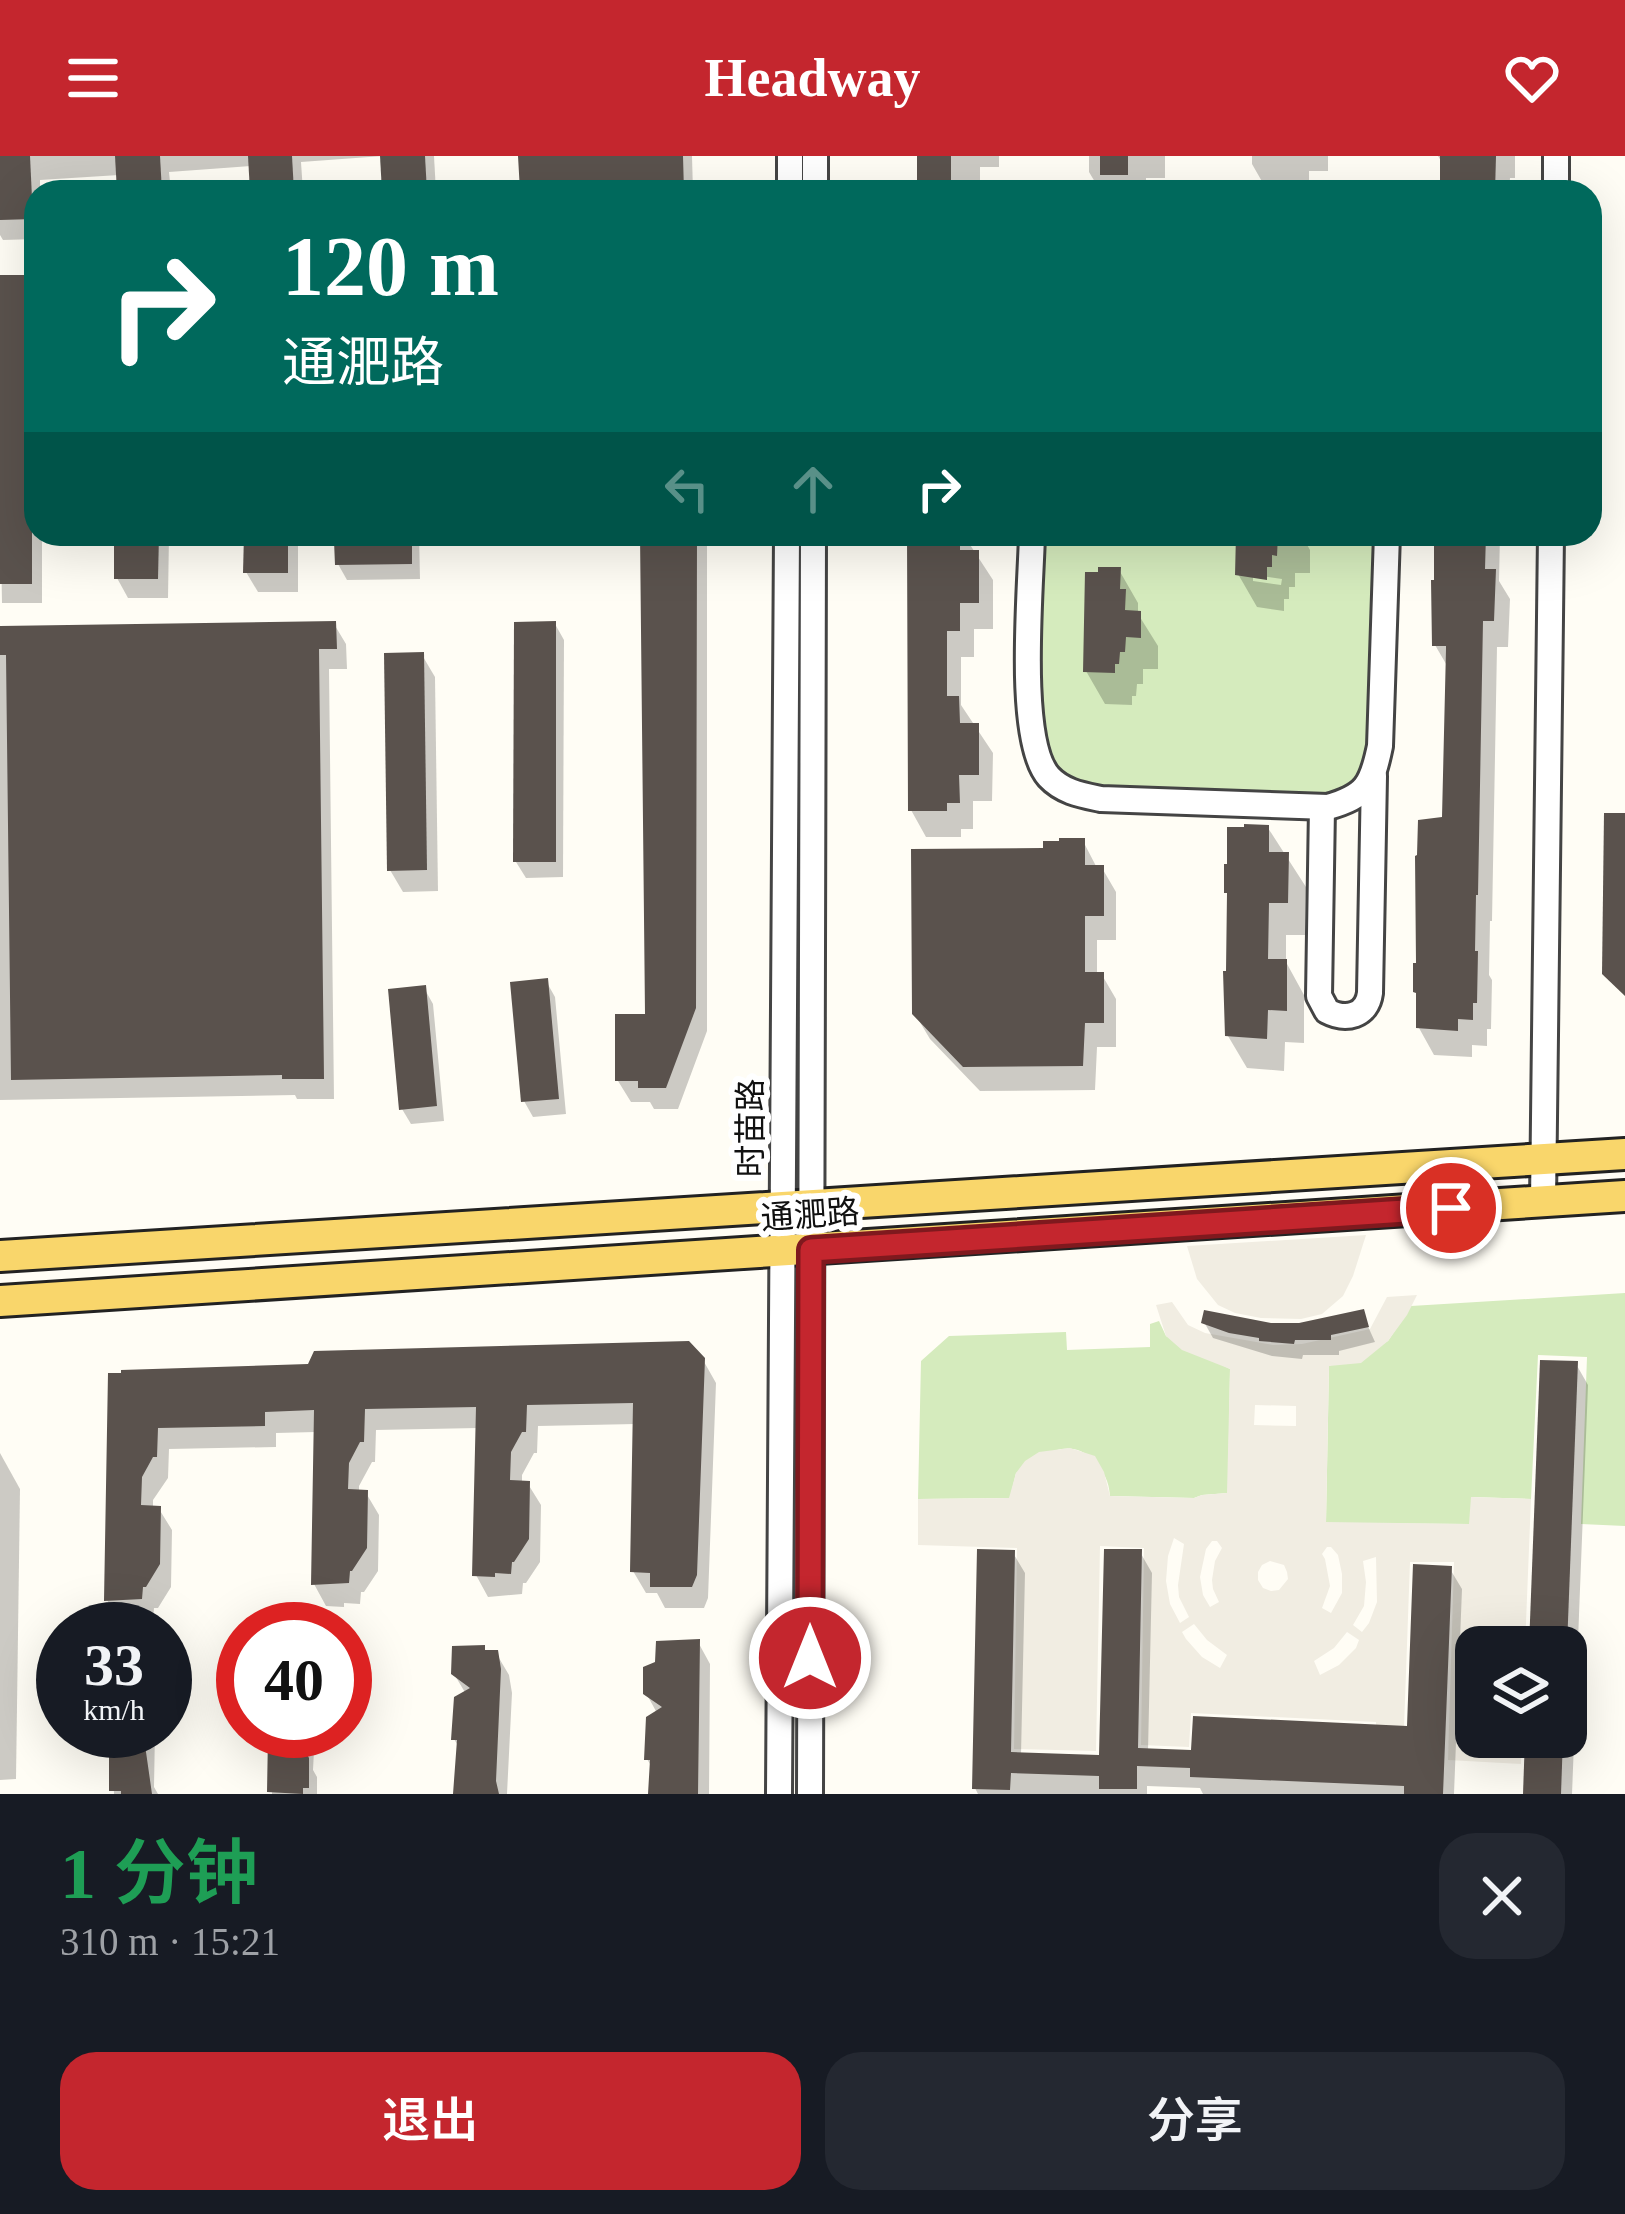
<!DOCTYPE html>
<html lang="zh">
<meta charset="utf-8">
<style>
body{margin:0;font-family:"Times New Roman","Noto Sans SC",serif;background:#242831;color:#f1f3f6;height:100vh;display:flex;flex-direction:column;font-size:45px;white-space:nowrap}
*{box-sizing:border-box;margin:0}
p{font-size:39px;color:#9ea1a6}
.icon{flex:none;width:66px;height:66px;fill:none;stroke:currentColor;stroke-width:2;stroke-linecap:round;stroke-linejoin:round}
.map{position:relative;height:1638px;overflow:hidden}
.sheet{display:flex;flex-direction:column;background:#171b24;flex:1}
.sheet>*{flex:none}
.guide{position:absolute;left:24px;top:24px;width:1578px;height:366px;border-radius:36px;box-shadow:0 12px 48px #0002;background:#00695c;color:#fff;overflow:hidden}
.controls{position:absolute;left:1455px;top:1470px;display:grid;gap:24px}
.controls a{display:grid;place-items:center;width:132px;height:132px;border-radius:24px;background:#171b24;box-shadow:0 12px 48px #0002;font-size:60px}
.speed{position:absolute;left:36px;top:1446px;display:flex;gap:24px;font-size:60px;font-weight:700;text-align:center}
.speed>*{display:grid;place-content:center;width:156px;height:156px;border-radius:50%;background:#171b24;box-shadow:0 12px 48px #0002;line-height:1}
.speed small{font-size:30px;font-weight:400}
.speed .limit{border:18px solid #d22;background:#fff;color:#111}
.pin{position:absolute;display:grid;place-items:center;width:102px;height:102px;color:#fff;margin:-51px;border:6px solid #fff;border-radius:50%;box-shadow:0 3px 12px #0007}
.me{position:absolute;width:132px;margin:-66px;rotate:0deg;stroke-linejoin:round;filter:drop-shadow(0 0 9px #0008)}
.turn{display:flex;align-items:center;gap:42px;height:252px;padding:0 60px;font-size:54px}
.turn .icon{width:156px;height:156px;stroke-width:2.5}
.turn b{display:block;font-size:84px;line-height:102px}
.lanes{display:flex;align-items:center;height:114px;padding:0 60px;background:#0003;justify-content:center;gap:60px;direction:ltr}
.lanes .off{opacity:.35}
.round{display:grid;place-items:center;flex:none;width:126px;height:126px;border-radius:36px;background:#242831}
.head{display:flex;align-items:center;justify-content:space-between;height:204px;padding:0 60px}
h1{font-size:72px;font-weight:600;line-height:90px;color:#1e9e55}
.button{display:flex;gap:24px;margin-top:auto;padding:24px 60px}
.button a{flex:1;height:138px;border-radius:36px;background:#c4262e;color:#fff;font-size:48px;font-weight:600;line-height:138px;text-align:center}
.button a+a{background:#242831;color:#f1f3f6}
header{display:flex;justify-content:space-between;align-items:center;height:156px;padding:0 60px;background:#c4262e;color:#fff;font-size:54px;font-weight:600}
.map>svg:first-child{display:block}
</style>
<header><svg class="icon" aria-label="menu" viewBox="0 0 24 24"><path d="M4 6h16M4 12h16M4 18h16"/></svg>Headway<svg class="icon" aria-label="heart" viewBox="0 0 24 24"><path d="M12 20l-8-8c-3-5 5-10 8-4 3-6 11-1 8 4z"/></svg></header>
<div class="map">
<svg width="1625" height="1638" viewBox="0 0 1625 1638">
<rect width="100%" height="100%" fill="#fffdf5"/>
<g fill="#d5ebbd">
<path d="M1038 378H1382L1375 584 1350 639 1099 638 1052 616 1034 561Z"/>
<path d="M1625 1137V1370L1581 1368 1587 1201 1538 1199 1531 1343 1472 1341 1470 1368 1326 1367 1329 1210 1388 1185 1411 1150Z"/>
<path d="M1159 1165 1166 1180 1230 1213 1228 1337 1202 1339 1194 1342 1110 1340C1109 1325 1104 1316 1094 1305 1068 1278 1041 1301 1016 1317L1010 1342 918 1343 921 1205 949 1180 1066 1176 1067 1194 1150 1191V1168Z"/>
</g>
<g fill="#f1ede2" fill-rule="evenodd">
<path d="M1366 1079 1353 1120 1343 1140 1322 1158 1301 1163 1261 1162 1235 1157 1218 1149 1197 1123 1187 1090Z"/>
<path d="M1417 1139 1407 1159 1388 1185 1361 1207 1329 1210 1326 1366 1469 1368 1471 1341 1531 1343 1525 1491H1476V1581H1522L1521 1608 1448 1604 1454 1406H1410L1403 1599 1376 1598V1566L1191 1557 1189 1591 1141 1589 1144 1392 1100 1390 1096 1595 1014 1593 1017 1392 918 1389V1343L1009 1342 1016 1317 1025 1305 1039 1296 1070 1292 1095 1300 1104 1316 1110 1340 1194 1342 1202 1339 1227 1337 1230 1213 1182 1194 1166 1180 1156 1149 1172 1146 1188 1169 1205 1177 1273 1189 1302 1188 1370 1173 1387 1141ZM1255 1249 1296 1250V1270L1254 1269ZM1174 1382 1184 1388 1178 1429 1179 1441 1189 1461 1180 1467 1170 1448 1166 1425 1168 1400ZM1212 1385H1217L1222 1392 1215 1405 1212 1424 1213 1433 1219 1446 1210 1451 1203 1439 1200 1421 1206 1393ZM1327 1391H1331L1338 1399 1342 1418V1437L1331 1457 1322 1452 1330 1430 1325 1403 1322 1398ZM1376 1401 1377 1446 1369 1467 1362 1476 1353 1469 1364 1450 1366 1426 1363 1405ZM1270 1405 1284 1409 1287 1416 1288 1423 1279 1434 1271 1435 1263 1432 1258 1424V1416L1262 1409ZM1194 1468 1207 1484 1227 1499 1220 1512 1202 1501 1186 1483 1182 1476ZM1347 1476 1359 1484 1356 1492 1339 1509 1320 1519 1314 1505 1334 1492Z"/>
</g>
<g fill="#0003" fill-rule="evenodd">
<path d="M0 0H383L301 6 303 36H253L251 10 169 16 171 36H120L119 19 40 24V36H36V83L3 84 0 79Z"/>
<path d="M383 0H434L436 36H385Z"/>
<path d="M521 0H692L693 36H524Z"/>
<path d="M920 0H999V11H980V36H920Z"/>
<path d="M1089 0H1165V22H1146V36H1101L1089 16Z"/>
<path d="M1252 0H1328V15H1309V36H1268L1252 8Z"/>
<path d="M1438 0H1515V22H1510L1509 36H1443V8Z"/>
<path d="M36 122V378H42V447H2L0 338Z"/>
<path d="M117 378H169L168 442H128L117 422Z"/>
<path d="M247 378H298V436H258L246 416Z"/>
<path d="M359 378H419L420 423 347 424 338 408 359 388Z"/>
<path d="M643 378H707V875L678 953H654L650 946H631L618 925 648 861Z"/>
<path d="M910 378H963L993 424V473H974V501H961V549L993 597 992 645H973V673H961V681H926L911 654Z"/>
<path d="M1239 378H1301L1310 394V417H1295V431H1289V443H1284V455L1257 451 1238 418ZM1253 419 1282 423 1281 429 1253 425Z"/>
<path d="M1452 378H1500L1499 425 1510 443 1508 491H1497L1492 765H1490L1489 819 1492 824 1491 873H1487V890L1472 889V901L1434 899 1419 872 1445 663 1449 513 1435 489Z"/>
<path d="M1119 414 1138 447V458L1158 490V513H1143V528H1137L1136 540H1132V549L1105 548 1086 515Z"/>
<path d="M334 468 346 488 347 513H329L334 943H297L295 939 0 944V473Z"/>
<path d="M555 468 564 484 563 721 526 722 516 706Z"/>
<path d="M422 499 435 521 438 735 403 736 390 714Z"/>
<path d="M1268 672 1306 731 1305 779H1286V806L1304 839V887L1285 886 1284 915 1247 912 1228 880Z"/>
<path d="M1083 685 1097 712H1102L1116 736V784H1097V819H1102L1116 843V891H1097L1095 934 980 935 930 883 915 858 1046 695Z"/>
<path d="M546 825 555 841 566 958 533 961 524 945Z"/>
<path d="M424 832 433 848 444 965 411 968 402 953Z"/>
<path d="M1362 1157 1375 1186 1339 1195V1199H1303L1302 1203 1272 1200 1213 1182 1204 1166 1300 1170Z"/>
<path d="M703 1204 716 1227 708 1442 704 1452H665L657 1437H646L633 1415 636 1268 538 1270 537 1297H534L522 1319V1327L528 1328 541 1349 540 1406 526 1427H523L522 1438 488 1441 476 1419 478 1272 376 1274 375 1306H372L359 1330V1337H366L379 1359 378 1415 364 1436H361L360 1448 344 1447V1451L326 1450 314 1428 316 1276 276 1277V1291L169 1293 168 1322 153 1344V1353H159L172 1374 171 1431 158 1452H154L153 1464 119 1466 107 1444 111 1220Z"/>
<path d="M1576 1208 1588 1229 1572 1638H1526L1528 1581H1566V1491H1532Z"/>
<path d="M0 1297 20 1333 16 1623 0 1624Z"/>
<path d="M1140 1396 1152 1417 1148 1595 1194 1597 1409 1573 1450 1413 1462 1433 1454 1638H1203L1200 1632 1147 1630V1638H978L975 1632 1013 1397 1025 1417 1021 1599 1102 1602Z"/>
<path d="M698 1486 710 1508 709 1638H652L653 1613 647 1603 657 1557 646 1537Z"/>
<path d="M486 1497H496L509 1519 512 1537 507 1638H457L460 1593 454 1583 466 1538 454 1518Z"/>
<path d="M108 1575H155L154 1631 158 1638H114L112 1586Z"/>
<path d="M272 1575H315L313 1614 317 1621V1638H272Z"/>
</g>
<g fill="#5a524d">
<path d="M0 0H30L33 63 0 64Z"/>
<path d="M115 0H160L162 36H117Z"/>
<path d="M248 0H292L294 36H250Z"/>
<path d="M380 0H425L427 36H382Z"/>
<path d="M518 0H683L684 36H642L641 30 520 35Z"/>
<rect x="917" y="0" width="34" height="36"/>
<rect x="1100" y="0" width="28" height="19"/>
<path d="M1440 0H1496L1495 36H1440Z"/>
<path d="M0 119H36V310H32V428H0Z"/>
<path d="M114 378H159L158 423H114Z"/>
<path d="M244 378H288V417H243Z"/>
<path d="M356 378H412V408L335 409 334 385H356Z"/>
<path d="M640 378H697L696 852 666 932H638V925H615V858H645Z"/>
<path d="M907 378H960V394H979V447H960V475H947V540H959L960 567H979V619H959L960 647H947V655H908Z"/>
<path d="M1236 378H1278L1277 400 1272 399V411H1267V424L1235 419Z"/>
<path d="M1449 378H1486L1485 413H1496L1494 465H1483L1478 739H1476L1475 795H1478L1477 847H1473V864L1458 863V875L1416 872V837L1413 836V807H1416L1415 700 1417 699 1418 664 1442 661 1446 493V490H1432L1431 424H1434V388L1449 389Z"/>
<path d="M1098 411H1121L1120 433H1126L1125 454 1141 455V482L1126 481 1125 496H1120L1119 508H1115V517L1083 516 1085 416H1098Z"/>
<path d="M336 465 337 493H319L324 923H282V919L11 924 6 499H0V470Z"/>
<path d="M556 465V706H513L514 466Z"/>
<path d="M424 496 427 714 387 715 384 497Z"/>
<path d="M1604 657H1625V840L1602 818Z"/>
<path d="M1244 668 1269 669V696H1289L1288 747H1269L1268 803H1287V855L1268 854 1267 883 1225 880 1223 815H1226L1227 737H1224V708H1227V671H1244Z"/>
<path d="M1059 682H1085V709H1104V760H1085V816H1104V867H1085L1083 910 963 911 912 858 911 693 1043 692V685H1059Z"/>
<path d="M548 822 559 943 521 946 510 826Z"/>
<path d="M426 829 437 950 399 954 388 833Z"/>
<path d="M1364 1153 1369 1171 1331 1179V1184H1295L1294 1188 1259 1185V1182L1229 1177 1201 1167 1204 1154 1271 1167H1299Z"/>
<path d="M689 1185 705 1202 697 1419 692 1431H650V1417L630 1416 633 1247 527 1249 526 1276H522L511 1296 510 1324 530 1325 529 1383 514 1406H512L511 1418 495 1417V1421L472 1420 476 1251 365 1253 364 1286H360L349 1307 348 1333 368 1334 367 1392 352 1415H350L349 1427 311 1429 314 1254 265 1256V1270L158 1272 157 1301H153L142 1321 141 1349 161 1350 160 1408 146 1431H143L142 1443 104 1445 108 1217H121V1214L308 1208 314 1195Z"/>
<path d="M1540 1204 1578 1205 1567 1491H1529Z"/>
<path d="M977 1393 1015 1394 1011 1596 1099 1599 1104 1393H1142L1138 1592 1191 1594 1193 1560 1407 1570 1413 1408 1452 1410 1443 1638H1404V1630L1190 1621V1612L1137 1610V1633H1099V1620L1011 1617 1010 1634 972 1633Z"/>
<path d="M700 1483 698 1638H648L650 1604H644L646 1561 662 1551 643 1538V1511L655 1506 656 1485Z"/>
<path d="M485 1489V1494H498L501 1513 496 1625 499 1638H453L457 1584H451L454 1541 470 1532 451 1518 452 1490Z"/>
<path d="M109 1575H143L152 1638H121V1635H109Z"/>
<path d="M278 1575H295L298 1576V1581L306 1582 305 1595 309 1602V1632H303V1638L267 1636 268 1580H277Z"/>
<path d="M1525 1581H1563L1561 1638H1523Z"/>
</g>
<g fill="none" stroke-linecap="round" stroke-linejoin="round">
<g stroke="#444" stroke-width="30">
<g id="minor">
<path d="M790 36V0"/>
<path d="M815 36V0"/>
<path d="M1556 36V0"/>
<path d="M1032 378C1031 430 1016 585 1049 621 1063 636 1082 639 1101 643L1328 651C1366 640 1372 629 1380 590L1387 378"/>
<path d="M1322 651 1319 840 1327 855C1346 865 1367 860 1370 837L1374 620"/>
<path d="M1543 1046 1551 378"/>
<path d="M779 1638 787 378"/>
<path d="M810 1638 813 378"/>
</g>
</g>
<g stroke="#222" stroke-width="36">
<g id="major">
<path d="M0 1100 1625 998"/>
<path d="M0 1145 1625 1040"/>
</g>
</g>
<use href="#minor" stroke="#fff" stroke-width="24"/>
<use href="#major" stroke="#f9d66b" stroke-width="30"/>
</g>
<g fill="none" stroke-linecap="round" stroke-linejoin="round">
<g stroke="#7f191e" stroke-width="30">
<path id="route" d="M810 1502 811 1094 1451 1052"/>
</g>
<use href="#route" stroke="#c4262e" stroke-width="21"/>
</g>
<g text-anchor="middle" stroke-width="12" stroke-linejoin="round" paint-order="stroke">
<g font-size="33" fill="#111" stroke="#fff">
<text transform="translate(750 972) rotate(-90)" y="12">时苗路</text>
<text transform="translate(810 1058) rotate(-4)" y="12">通淝路</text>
</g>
</g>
</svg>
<div class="controls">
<a><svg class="icon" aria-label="layers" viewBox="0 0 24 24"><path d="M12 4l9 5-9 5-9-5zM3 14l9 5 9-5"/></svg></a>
</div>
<div class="speed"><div>33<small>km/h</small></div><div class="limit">40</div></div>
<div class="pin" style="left:1451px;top:1052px;background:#d93025"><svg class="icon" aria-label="arrive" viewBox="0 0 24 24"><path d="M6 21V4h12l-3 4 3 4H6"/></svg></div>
<svg class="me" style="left:810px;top:1502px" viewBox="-20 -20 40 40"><circle r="17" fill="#c4262e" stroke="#fff" stroke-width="3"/><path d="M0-11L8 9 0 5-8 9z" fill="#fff"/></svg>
<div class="guide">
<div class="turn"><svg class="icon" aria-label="right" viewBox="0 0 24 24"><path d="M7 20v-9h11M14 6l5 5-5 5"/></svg><div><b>120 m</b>通淝路</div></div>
<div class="lanes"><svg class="icon off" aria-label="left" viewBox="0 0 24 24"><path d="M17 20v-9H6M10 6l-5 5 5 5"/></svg><svg class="icon off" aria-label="ahead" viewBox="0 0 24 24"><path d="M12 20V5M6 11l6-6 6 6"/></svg><svg class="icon" aria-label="right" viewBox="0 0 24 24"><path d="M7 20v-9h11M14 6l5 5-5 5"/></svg></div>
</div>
</div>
<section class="sheet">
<div class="head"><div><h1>1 分钟</h1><p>310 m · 15:21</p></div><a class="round"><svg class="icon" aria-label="close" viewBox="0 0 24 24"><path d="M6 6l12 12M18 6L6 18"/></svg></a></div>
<div class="button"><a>退出</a><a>分享</a></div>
</section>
